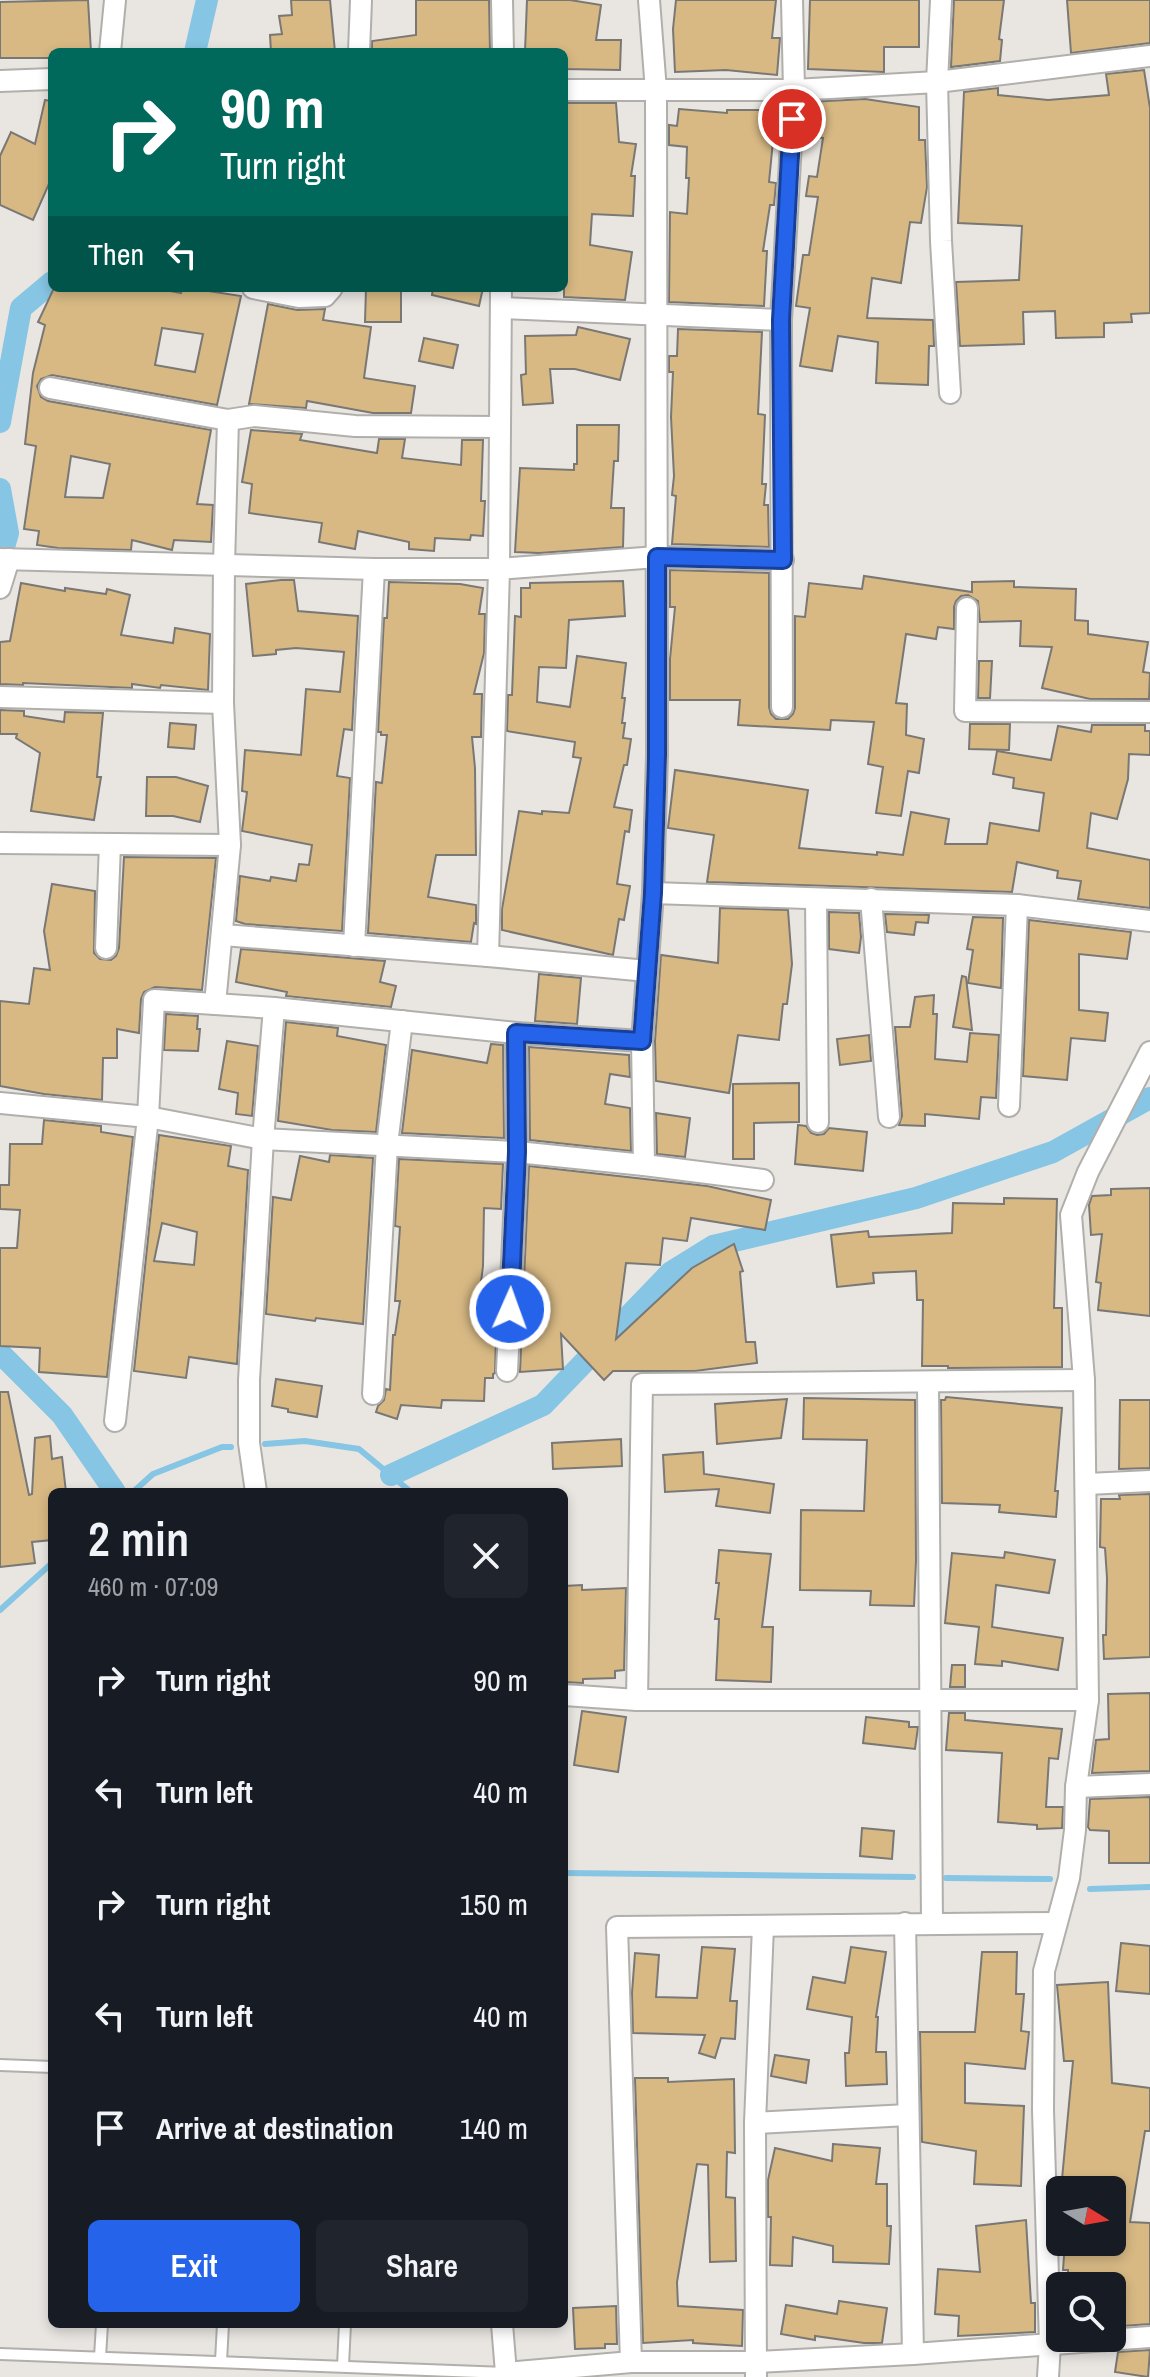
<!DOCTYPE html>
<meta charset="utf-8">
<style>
body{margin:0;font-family:"Archivo Narrow",sans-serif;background:#20242c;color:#f1f3f6;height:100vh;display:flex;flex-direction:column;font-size:30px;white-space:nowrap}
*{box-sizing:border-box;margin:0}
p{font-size:26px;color:#9ea1a6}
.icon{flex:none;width:44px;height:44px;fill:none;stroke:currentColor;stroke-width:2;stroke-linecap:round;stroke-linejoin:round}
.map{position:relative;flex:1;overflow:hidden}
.side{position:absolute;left:48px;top:1488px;width:520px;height:840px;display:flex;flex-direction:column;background:#171b24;border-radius:12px;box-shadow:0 4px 12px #0003}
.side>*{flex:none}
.hud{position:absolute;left:48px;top:48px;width:520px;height:244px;border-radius:12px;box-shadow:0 4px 12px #0003;background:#00695c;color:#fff;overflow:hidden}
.needle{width:52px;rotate:101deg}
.fabs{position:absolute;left:1046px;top:2176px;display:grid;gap:16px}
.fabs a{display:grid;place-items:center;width:80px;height:80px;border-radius:12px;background:#171b24;box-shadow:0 4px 12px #0003;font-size:40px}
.pin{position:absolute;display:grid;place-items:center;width:68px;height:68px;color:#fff;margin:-34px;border:4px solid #fff;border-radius:50%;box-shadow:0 2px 8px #0007}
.me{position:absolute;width:88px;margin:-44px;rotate:2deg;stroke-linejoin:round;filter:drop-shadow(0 0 6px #0008)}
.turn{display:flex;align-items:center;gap:28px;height:168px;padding:0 40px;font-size:36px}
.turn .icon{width:104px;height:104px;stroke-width:2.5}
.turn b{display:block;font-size:56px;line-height:68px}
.then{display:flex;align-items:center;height:76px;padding:0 40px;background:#0003;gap:16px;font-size:30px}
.round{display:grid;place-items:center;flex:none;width:84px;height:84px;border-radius:12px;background:#20242c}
.headline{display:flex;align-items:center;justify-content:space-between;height:136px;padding:0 40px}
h1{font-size:48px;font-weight:600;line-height:60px}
.primary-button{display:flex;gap:16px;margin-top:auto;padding:16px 40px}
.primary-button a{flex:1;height:92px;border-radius:12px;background:#2563eb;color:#fff;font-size:32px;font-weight:600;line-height:92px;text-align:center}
.primary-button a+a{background:#20242c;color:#f1f3f6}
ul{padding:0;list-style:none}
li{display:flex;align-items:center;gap:24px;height:112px;padding:0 40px}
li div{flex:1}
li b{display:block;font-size:30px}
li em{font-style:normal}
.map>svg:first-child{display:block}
</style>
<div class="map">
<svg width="1150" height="2377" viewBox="0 0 1150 2377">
<rect width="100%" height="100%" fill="#e9e6e2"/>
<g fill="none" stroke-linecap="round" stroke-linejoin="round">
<g stroke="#86c5e3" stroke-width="6">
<path d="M265 1444 305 1441 359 1449 411 1492"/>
<path d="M133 1492 153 1474 222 1447H231"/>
<path d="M0 1610 52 1563"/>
<path d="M564 1873 913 1877"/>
<path d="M946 1878 1050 1879"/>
<path d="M1090 1889 1150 1887"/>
</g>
<g stroke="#86c5e3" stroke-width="22">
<path d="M195 52 207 0"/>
<path d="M0 422 21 308 52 282"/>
<path d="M0 489 8 533 0 561"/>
<path d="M0 1353 62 1415 115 1492"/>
<path d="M391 1475 543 1405 671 1272 713 1246 916 1198 1053 1152 1150 1098"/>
</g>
</g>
<g fill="#d8b984" stroke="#7a7874" stroke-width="2" fill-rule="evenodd">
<path d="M88 0 91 52H52V58H0V2Z"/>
<path d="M291 0H330L335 52H271L270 35 282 34 279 16 292 15Z"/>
<path d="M416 0H489L490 52H372V41L416 35Z"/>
<path d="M527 0H570L601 5 596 40H621L620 70 564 69V52H525Z"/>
<path d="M676 0H776L772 38H780L777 75 726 70 675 72 673 29Z"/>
<path d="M810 0H919V47H884V72L808 69Z"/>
<path d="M954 0H1004L999 39 1002 40 1000 61 951 67Z"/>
<path d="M1067 0H1150V43L1071 53Z"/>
<path d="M1144 70 1150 108V313L1131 314 1132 322 1104 323V337L1056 338 1055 311 1023 312 1024 344 960 346 956 282 1019 280 1022 226 958 223 964 92 998 88V95L1048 100 1109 95 1106 74Z"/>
<path d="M865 99 919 107V140H925L927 187 921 223 910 222 901 283 872 278 867 318 933 320 934 346H929L928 385 876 383 878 342 838 336 832 371 800 366 810 308 796 306 803 255H809L818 197 806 196 809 176 817 177 823 138 806 137 809 102Z"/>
<path d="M45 100 52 101V177L33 220 0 205V156L11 132 35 144Z"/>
<path d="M564 103H616L619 142 636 144 631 176H635L633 216 592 214 590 245 632 252 625 300 564 297Z"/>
<path d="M679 109 727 113V110H777V141H773L769 182 776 183 774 205H770L763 251H767L764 306 669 302 670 212 687 214 689 178H686L687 147 669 145V125L677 126Z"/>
<path d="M54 288H155L181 293 182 288H189L241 296 217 405 52 375 41 379 37 386 41 397 48 401 211 430 197 504 213 505 211 542 174 540 172 550 132 540 131 550 58 548 37 545 39 531 24 529 36 446 25 444 33 373 45 325 38 322ZM162 328 203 334 195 372 155 365ZM71 456 110 464 103 498 65 497Z"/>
<path d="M366 288H401V322H365Z"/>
<path d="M433 288H483L479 306 432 295Z"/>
<path d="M268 304 297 310 325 309 323 320 371 327 364 378 415 386 411 413H373L307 401 306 408 249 404Z"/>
<path d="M578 327 630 339 620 380 575 369H550L553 403 523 405 521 375 526 374 525 336 576 335Z"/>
<path d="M678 329 762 332 758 414 765 415 762 484H766L764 505H768L769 547 672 544 676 496 672 495 674 476 671 417 673 372H669V356H677Z"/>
<path d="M424 338 458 345 453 368 419 361Z"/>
<path d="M577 425H619L618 461H614L611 508H624L623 547 539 553 515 552 520 468 574 470V464H577Z"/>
<path d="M251 430 302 434 300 440 377 453 379 439H405L402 458 461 465 462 440H483L481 501H485L483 536 471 535 470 540 435 538 434 551 409 549V542L358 531 355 549 319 542 322 523 249 513 252 484 242 482Z"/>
<path d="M670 570 769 573V707L771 714 776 719H788L793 714 795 708V616L805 617 809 583 862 589 864 576 972 592V582L1014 581V587L1076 589 1075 620 1088 621V634L1148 642 1143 672 1150 673 1149 699H1090L1042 688 1052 647 1020 646 1021 621 980 622 978 601 968 595 961 596 956 601 954 607V629L938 627 936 639 906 634 896 703 907 704 906 735 924 739 919 773 908 771 901 816 876 813 883 767 868 764 874 722 831 720 830 730 738 725 740 700H670V659L675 607H670Z"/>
<path d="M281 580H294L298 611 358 616 352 730 344 729 337 776 350 778 342 931 245 924 236 921 240 876 270 881 271 877 296 881 299 864 309 865 312 845 242 831 247 792 242 791 245 750 301 755 306 689 340 692 344 652 296 648 276 650V654L253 656 246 584Z"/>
<path d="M623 581 625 616 569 620 566 668 539 667 537 702 570 707 577 656 626 663 622 698H625L622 723H625L623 738 631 739 627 765H624L614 807 632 810 629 832 625 831 617 884 630 886 624 920 619 919 613 955 502 930V909L519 811 542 814V811L569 813 581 758 573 757 575 742 507 731 508 695H512L515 616 521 617V588H530V583Z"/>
<path d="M389 582 460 584 483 588 479 614H485L484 653 474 694H482L481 737H472L475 768 476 855H436L428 897 476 905V924L474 923 471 942 368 933 376 782 382 783 387 735H381V732H378L384 618H387Z"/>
<path d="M21 583 65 591V588L106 594 107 589 130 595 121 635 173 643 175 628 210 634 208 690 161 685 160 688 132 684V688L23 683V685L0 684V642L10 641Z"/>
<path d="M979 661H992L990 698H978Z"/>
<path d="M0 710 24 711V716L64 722 65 712 103 713 97 777H101L94 820 31 811 40 753 16 738 17 734H0Z"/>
<path d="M170 723 196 725 194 749 168 747Z"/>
<path d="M970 724H1010L1009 750 969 749Z"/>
<path d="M1092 725H1145V731H1150V755L1129 754 1128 779 1117 819 1091 813 1087 848 1150 860V908L1078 899 1081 881 1057 878 1058 871 1017 862 1012 892 707 882 714 835 668 828 675 770 808 790 799 848 877 855V852L903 855 911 812 949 819 945 844H987L990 823 1039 831 1044 793 1013 788 1014 778 993 774 997 751 1051 760 1058 726 1091 732Z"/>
<path d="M147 777H176L208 786 200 822 173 816H146Z"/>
<path d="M124 857 216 858 202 990 155 987 144 992 141 999 139 1033 117 1029V1058H103L102 1100 44 1094 0 1086V1001L29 1004 34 968 50 970 44 931 52 884 95 891 94 953 100 959 111 960 116 956 119 948Z"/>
<path d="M720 908 788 910 792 964 787 1004H783L779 1040 738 1035 729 1093 656 1081 655 1041 661 955 718 963Z"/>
<path d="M829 912 859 913 861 937 859 953 829 949Z"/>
<path d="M885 914 929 915 928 923 916 922 914 935 887 932Z"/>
<path d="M973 917 1003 918 1001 988 968 983 973 950 967 949Z"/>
<path d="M1029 920 1131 932 1127 959 1079 954V1010L1108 1013 1105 1041 1071 1038 1067 1080 1023 1076Z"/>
<path d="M241 949 385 961 380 982 396 986 391 1007 286 996 287 992 236 982Z"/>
<path d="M539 974 581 978 577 1024 535 1021Z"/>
<path d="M962 976 966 977 972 1030 953 1027Z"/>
<path d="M934 995 933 1014H937L935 1059 967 1062 970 1033 999 1035 996 1098 981 1097 979 1119 925 1114V1126L899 1125 902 1116 895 1027H910L915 997Z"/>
<path d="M166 1014 198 1016 197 1029H200L198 1051 164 1050Z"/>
<path d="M286 1022 338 1028 337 1036 386 1045 376 1132 332 1130 278 1121Z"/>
<path d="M869 1035 871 1061 840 1065 837 1039Z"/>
<path d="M227 1041 258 1046 252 1116 236 1114 238 1093 219 1089Z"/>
<path d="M491 1044 503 1045 504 1138 402 1133 412 1050 487 1063Z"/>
<path d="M529 1047 629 1055 630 1077 610 1074 605 1104 630 1108 631 1151 530 1140Z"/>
<path d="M799 1083V1122L754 1123V1159H733V1084Z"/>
<path d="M656 1113 690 1118 685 1157 657 1154Z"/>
<path d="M44 1120 101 1126V1132L133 1137 107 1377 39 1372 40 1348 0 1346V1248H17L20 1210 0 1209V1185H9L10 1144H42Z"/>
<path d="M798 1125 806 1126 811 1133 817 1135 824 1134 829 1128 867 1132 863 1171 795 1164Z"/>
<path d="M159 1135 231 1146 228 1166 248 1170 237 1364 189 1357 186 1378 134 1371ZM162 1223 197 1232 194 1265 154 1261Z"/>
<path d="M330 1155 373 1158 363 1324 316 1318 315 1321 266 1314 273 1197 291 1200 300 1156 329 1162Z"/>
<path d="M399 1159 503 1164 501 1209 484 1208 483 1266 479 1298 497 1299 495 1373 493 1374V1378H485L484 1401 442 1400 441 1408 401 1405 397 1419 376 1412 378 1406 384 1400 386 1389 390 1390 393 1335H395L400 1301H395L400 1227 395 1226Z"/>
<path d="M529 1166 707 1186 771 1200 765 1230 691 1218 687 1241 663 1238 660 1265 626 1263 616 1339 692 1268 734 1244 743 1271 740 1272 746 1342H755L757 1363 695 1371H613L604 1380 561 1334 563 1369 520 1372Z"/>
<path d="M1150 1188V1316L1098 1310 1101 1283 1096 1282 1102 1234 1091 1235 1089 1205 1092 1196 1111 1195V1189Z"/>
<path d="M1004 1198 1057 1199 1054 1308H1062V1367L948 1368V1366H922L923 1300H917L916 1271 873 1273 874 1283 837 1287 831 1235 868 1231 869 1237 952 1233 953 1203 1004 1204Z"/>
<path d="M276 1379 322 1386 317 1417 288 1412V1409L272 1406Z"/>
<path d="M0 1392H8L29 1495 32 1494 35 1438 50 1436 52 1459 62 1457 66 1492H52V1540L32 1542 35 1563 0 1567Z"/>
<path d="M946 1397 1062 1408 1055 1491H1058L1056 1517 999 1512 1000 1505 942 1503 941 1400H945Z"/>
<path d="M804 1398 915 1400 916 1561 914 1606 870 1605 871 1591 800 1590 801 1510 864 1511 867 1440 803 1439Z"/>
<path d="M787 1399 781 1438 717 1444 715 1404Z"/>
<path d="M1120 1400H1150V1468L1119 1469Z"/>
<path d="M621 1439 622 1466 553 1469 552 1443Z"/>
<path d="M703 1452 704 1474 774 1484 770 1513 716 1506 719 1489 665 1492 663 1455Z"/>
<path d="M1150 1494V1657L1104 1659 1103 1635H1106L1107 1578 1105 1548 1100 1547 1101 1499H1120L1119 1495Z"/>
<path d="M719 1550 771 1554 762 1627H773L771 1682 716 1680 719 1619H715L719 1583H716Z"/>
<path d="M1005 1552 1055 1560 1049 1593 996 1585 992 1627 1063 1638 1058 1670 1002 1661V1666L975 1664 979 1627 945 1623 952 1553 1004 1558Z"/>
<path d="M582 1585V1590L626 1588 624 1670 615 1671V1678L583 1679V1683L564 1682V1586Z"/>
<path d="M952 1665H965V1687H950Z"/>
<path d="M1150 1693V1771L1092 1773 1096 1740 1109 1739 1108 1694Z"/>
<path d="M582 1711 626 1717 618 1772 574 1765Z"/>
<path d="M949 1713H965V1720L1062 1729 1058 1759 1049 1758 1046 1807H1063L1062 1828 1037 1829V1825L998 1822 1002 1753 946 1750Z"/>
<path d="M866 1717 909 1722V1727H918L915 1749 863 1743Z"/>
<path d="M1150 1797V1863H1109V1831L1090 1830 1088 1827 1090 1799Z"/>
<path d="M862 1828 894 1831 892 1859 860 1856Z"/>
<path d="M1121 1943 1150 1946V1994L1116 1991Z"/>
<path d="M702 1947 735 1949 730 2001H737L735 2039 721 2038 715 2058 699 2053 705 2035 633 2033 632 1993 635 1953 659 1955 656 1997 697 1998Z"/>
<path d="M851 1947 886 1952 876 2017H878L876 2052H886L887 2084 846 2086 845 2053H849L852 2017 807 2009 813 1977 845 1983Z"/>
<path d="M982 1952H1017L1016 1994H1024L1021 2031 1029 2032 1025 2069 965 2063V2103L1024 2106 1021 2186 974 2184 976 2151 922 2142 920 2032H975Z"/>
<path d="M1108 1982 1112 2083 1150 2088V2131H1145L1130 2222 1150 2223V2324L1122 2326 1123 2321 1112 2320V2286H1068V2270H1063L1065 2242H1112V2190H1061L1073 2061H1064L1057 1985Z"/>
<path d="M775 2055 809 2060 806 2083 771 2076Z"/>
<path d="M635 2078H668V2082L734 2079 735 2153 727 2152 726 2197 735 2198 736 2261 710 2262 708 2165 697 2164 677 2282 678 2306 743 2310 742 2346 693 2343V2340L643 2343Z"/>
<path d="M833 2144 880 2148 876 2184H887V2226H891L889 2264 833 2262V2246L793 2237 792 2266 770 2265 771 2217H768V2180L775 2148 832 2161Z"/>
<path d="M1026 2220 1031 2303H1035V2332L958 2336 959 2316 935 2314 938 2269 980 2272 976 2226Z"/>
<path d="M839 2301 887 2308 882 2343H864L815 2336V2340L781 2334 786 2305 837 2314Z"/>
<path d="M616 2306 617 2344H605V2348L575 2349 573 2308Z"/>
<path d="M1150 2350 1148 2377 1115 2372 1118 2352Z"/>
</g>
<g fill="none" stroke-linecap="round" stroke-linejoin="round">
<g stroke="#b1afab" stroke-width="14">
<g id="lane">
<path d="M0 2065 52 2067"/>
<path d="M0 2354 506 2373"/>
<path d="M100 2357 102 2324"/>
<path d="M221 2361 223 2324"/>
<path d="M343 2366 345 2324"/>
</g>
</g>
<g stroke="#b1afab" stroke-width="24">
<g id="street">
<path d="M502 0 503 52"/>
<path d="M941 0 937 82 941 241 950 393"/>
<path d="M110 52 115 0"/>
<path d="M359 52 361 0"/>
<path d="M0 81 52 79"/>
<path d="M564 90H794L937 82 1150 56"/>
<path d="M253 288 299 297 325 296 332 288"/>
<path d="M501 308 781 320"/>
<path d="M50 388 228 420 254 416 355 426 498 427"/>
<path d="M0 559 374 569H499L501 288"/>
<path d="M0 588 9 559"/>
<path d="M967 608 965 711 1150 712"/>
<path d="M0 697 223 703"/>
<path d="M782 707 781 320 794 90 792 0"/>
<path d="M0 843 230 845"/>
<path d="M653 893 1017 905 1150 921"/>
<path d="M816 899 818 1122"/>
<path d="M871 899 889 1117"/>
<path d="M223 935 488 956 647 971"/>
<path d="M354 946 374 569"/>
<path d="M106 948 110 844"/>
<path d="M488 956 499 569 657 557 783 560"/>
<path d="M215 1004 274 1008 516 1033 642 1041"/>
<path d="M0 1103 148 1117 263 1139 517 1152 644 1165 642 1041 653 893 657 755 656 91 649 0"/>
<path d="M1009 1106 1017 905"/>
<path d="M644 1165 763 1180"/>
<path d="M507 1371 517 1152 516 1033"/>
<path d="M1084 1380 642 1384 637 1700H1088"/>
<path d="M928 1382 932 1924"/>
<path d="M373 1394 387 1145 402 1021"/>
<path d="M115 1421 148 1117 154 1000 215 1004 230 845 223 703 224 565 228 420"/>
<path d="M1087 1484 1150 1481"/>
<path d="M256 1492 249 1443V1380L263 1139 274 1008"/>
<path d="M564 1695 637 1700"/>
<path d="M1076 1787 1150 1784"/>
<path d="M905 1923 913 2354"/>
<path d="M1055 1923 617 1927 631 2362H755L913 2354 1150 2337"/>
<path d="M755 2123 908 2115"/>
<path d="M502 2324 506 2373 631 2362"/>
<path d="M756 2377 755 2123 763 1926"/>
<path d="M1048 2377 1050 2344 1043 2110 1044 1971 1069 1878 1075 1830 1076 1787 1088 1700 1084 1380 1071 1215 1088 1172 1150 1052"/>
</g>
</g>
<use href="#lane" stroke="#fff" stroke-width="10"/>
<use href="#street" stroke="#fff" stroke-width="20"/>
</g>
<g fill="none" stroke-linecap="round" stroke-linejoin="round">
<g stroke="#184099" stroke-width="20">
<path id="route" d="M510 1309 517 1152 516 1033 642 1041 653 893 657 755V557L783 560 781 320 792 119"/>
</g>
<use href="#route" stroke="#2563eb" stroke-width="14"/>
</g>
</svg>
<div class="fabs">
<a><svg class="needle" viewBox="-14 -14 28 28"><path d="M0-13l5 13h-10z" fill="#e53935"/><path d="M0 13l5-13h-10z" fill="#9ea1a6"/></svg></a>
<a><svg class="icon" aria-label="search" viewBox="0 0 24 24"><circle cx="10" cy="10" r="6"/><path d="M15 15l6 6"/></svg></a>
</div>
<div class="pin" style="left:792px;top:119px;background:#d93025"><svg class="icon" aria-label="arrive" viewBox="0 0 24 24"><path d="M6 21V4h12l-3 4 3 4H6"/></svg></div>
<svg class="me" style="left:510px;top:1309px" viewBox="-20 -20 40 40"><circle r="17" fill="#2563eb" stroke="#fff" stroke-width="3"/><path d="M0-11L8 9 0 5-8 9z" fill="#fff"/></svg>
<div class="hud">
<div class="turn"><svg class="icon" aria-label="right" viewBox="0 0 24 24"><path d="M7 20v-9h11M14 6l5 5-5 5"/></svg><div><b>90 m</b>Turn right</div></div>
<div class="then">Then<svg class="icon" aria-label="left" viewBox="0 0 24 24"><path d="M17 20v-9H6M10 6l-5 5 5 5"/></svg></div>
</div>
<section class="side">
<div class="headline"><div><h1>2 min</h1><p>460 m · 07:09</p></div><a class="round"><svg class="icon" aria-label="close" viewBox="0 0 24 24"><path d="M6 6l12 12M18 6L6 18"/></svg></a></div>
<ul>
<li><svg class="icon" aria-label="right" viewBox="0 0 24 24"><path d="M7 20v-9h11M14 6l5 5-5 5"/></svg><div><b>Turn right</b></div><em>90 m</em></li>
<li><svg class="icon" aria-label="left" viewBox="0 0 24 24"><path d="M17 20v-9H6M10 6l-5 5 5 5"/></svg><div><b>Turn left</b></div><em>40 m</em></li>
<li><svg class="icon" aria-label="right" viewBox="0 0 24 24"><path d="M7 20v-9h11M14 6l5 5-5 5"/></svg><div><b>Turn right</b></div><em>150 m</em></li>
<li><svg class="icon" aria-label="left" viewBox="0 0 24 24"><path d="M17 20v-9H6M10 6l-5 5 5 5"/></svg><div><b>Turn left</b></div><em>40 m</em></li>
<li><svg class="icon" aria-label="arrive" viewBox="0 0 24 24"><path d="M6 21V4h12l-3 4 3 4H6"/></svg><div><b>Arrive at destination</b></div><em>140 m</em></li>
</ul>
<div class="primary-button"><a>Exit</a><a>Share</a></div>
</section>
</div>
